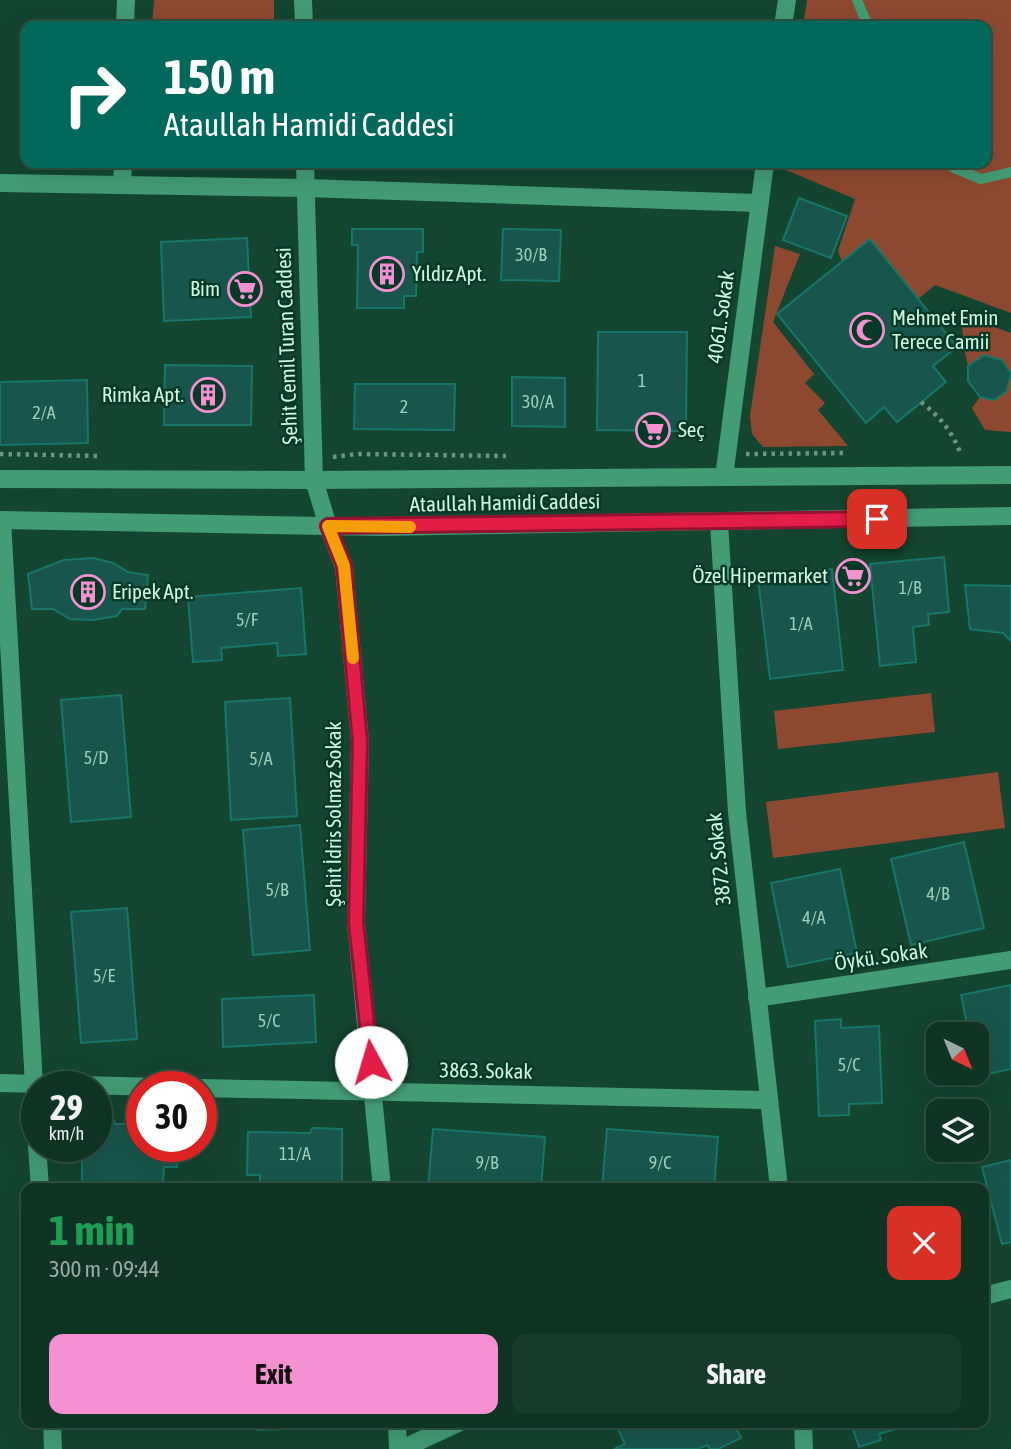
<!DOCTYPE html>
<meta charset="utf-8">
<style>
body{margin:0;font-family:"Asap Condensed",sans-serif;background:#183c2c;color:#f1f3f6;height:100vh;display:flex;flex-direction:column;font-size:26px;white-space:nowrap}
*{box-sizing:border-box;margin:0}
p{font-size:23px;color:#9baaa6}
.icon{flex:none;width:38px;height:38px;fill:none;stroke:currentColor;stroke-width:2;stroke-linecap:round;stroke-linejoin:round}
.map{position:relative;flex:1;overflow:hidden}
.details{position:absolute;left:21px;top:1183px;width:968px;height:245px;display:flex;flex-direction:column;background:#0f3424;border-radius:14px;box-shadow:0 7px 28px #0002,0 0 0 2px #2f4f41}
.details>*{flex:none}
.banner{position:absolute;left:21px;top:21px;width:970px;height:147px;border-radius:14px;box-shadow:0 7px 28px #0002,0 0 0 2px #2f4f41;background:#00695c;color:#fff;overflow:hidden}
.needle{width:46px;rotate:137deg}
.buttons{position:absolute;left:926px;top:1022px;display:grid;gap:14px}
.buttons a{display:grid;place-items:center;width:63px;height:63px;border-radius:14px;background:#0f3424;box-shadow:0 7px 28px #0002,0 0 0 2px #2f4f41;font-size:35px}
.speed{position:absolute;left:21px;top:1071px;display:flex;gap:14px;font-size:35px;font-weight:700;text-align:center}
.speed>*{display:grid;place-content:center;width:91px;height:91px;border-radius:50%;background:#0f3424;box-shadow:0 7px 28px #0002,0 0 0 2px #2f4f41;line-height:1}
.speed small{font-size:18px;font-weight:400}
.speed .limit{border:10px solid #d22;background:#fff;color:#111}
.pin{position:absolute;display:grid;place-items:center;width:60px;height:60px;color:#fff;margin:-30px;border-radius:14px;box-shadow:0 4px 10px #0006}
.me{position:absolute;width:77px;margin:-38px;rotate:354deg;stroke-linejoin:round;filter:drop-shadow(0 0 5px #0008)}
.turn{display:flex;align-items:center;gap:24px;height:147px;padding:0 28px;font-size:32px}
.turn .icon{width:91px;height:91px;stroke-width:2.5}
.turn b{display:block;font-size:49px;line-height:60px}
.round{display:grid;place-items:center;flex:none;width:74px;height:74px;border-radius:14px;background:#183c2c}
.head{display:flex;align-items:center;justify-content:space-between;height:119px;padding:0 28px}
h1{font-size:42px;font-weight:700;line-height:52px;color:#1e9e55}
.action{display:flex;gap:14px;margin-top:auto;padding:14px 28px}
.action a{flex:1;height:80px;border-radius:14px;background:#f591d2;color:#111;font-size:28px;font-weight:700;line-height:80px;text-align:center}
.action a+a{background:#183c2c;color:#f1f3f6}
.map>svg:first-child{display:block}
</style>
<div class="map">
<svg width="1011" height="1449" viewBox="0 0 1011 1449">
<rect width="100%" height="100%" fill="#144530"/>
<g fill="#8d492f">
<path d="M154 0H274V26H152Z"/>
<path d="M807 0H1011V313L935 285 918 299 842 262 838 251 855 199 786 170 787 163H985V26H803Z"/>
<path d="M775 246 800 254 773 322 814 374 805 383 825 403 818 410 848 446 763 447 752 434 750 416Z"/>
<path d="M961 315 1011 333V373L1002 360 984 355 968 366 964 347Z"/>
<path d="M1011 374V432L985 430 972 408 980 397 994 400 1007 391Z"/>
<path d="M931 693 935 732 778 749 774 711Z"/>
<path d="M998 772 1005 828 773 858 766 802Z"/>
</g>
<g fill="#18564d" stroke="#177669" stroke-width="2">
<path d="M799 198 847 216 831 258 783 240Z"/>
<path d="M352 229H423V252H417L416 296H404V308H357L358 245H352Z"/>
<path d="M503 229 561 230 559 281 501 280Z"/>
<path d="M247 238 251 317 164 321 161 242Z"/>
<path d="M870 239 957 347 933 366 946 382 897 422 884 407 866 423 777 314Z"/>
<path d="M598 332H687L686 431 597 430Z"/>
<path d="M984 355 1002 360 1011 373 1007 391 994 400 980 397 968 381V366Z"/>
<path d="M165 365 252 366 251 425H164Z"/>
<path d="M512 377 565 378V427L512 426Z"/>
<path d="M87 380 88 443 0 445V382Z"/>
<path d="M355 384H455L454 430 354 429Z"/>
<path d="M944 557 949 612 928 614 929 625 913 627 916 662 880 666 870 564Z"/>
<path d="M93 558 113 563 128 572 148 575 145 609H122L117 616 92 620 70 619 53 609H32L28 574 64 560Z"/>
<path d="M832 569 843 670 770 679 758 578Z"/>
<path d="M965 585 1011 586V641L1003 633 970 629Z"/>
<path d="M301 588 306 654 278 656 277 643 221 648 222 660 193 662 188 597Z"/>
<path d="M121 695 131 817 71 822 61 700Z"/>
<path d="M290 698 297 816 231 820 225 702Z"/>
<path d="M300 825 310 950 253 955 243 830Z"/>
<path d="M964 842 984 928 911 945 891 859Z"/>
<path d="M840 869 857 953 788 967 771 883Z"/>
<path d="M127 908 137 1039 81 1043 71 912Z"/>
<path d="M1011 985V1069L978 1076 976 1034H969L961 995Z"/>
<path d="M314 995 316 1042 223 1047 222 999Z"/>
<path d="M841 1019V1028L879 1026 882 1103 849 1104V1115L819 1116 815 1021Z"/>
<path d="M96 1119H113L115 1124H142V1146H177V1167H164L163 1182H149V1188H82V1146H96Z"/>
<path d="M312 1128 342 1129V1188H260V1175H247L248 1132 310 1133Z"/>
<path d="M433 1129 545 1137 541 1188H428Z"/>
<path d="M607 1129 718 1137 714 1188H602Z"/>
<path d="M1011 1160V1242L1002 1244 982 1167Z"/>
<path d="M94 1423H126L124 1426H94Z"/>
<path d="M257 1423H310L285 1424V1429L257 1430Z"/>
<path d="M328 1423H357V1424L328 1427Z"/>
<path d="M615 1423H734L741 1438 718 1449H710L707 1445 698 1449H614L625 1444Z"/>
<path d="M851 1423H916L879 1434 881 1440 859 1447Z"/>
</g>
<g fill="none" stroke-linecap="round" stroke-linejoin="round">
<g stroke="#699781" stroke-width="4.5" stroke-dasharray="3.5 5" stroke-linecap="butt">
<path d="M921 402C940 417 951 430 960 452"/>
<path d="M0 454 97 456"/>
<path d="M746 454 846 453"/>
<path d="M333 457 357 454 506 456"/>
</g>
<g stroke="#429c74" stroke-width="10">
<path d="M857 0 868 26"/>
<path d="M948 163 954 168 981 179 1011 172"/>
</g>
<g stroke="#429c74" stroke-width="18">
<path d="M125 26 126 0"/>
<path d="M783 26 787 0"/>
<path d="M0 183 305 188 759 203"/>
<path d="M122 184 123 163"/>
<path d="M724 477 765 163"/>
<path d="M2 520 37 1138"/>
<path d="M719 523 737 812 779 1188"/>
<path d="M328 526 344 567 360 742 356 922 382 1188"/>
<path d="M757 998 1011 960"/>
<path d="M0 1083 160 1087"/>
<path d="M201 1088 769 1100"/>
<path d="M37 1146 40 1188"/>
<path d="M984 1296 1011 1289"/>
<path d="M52 1423 53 1449"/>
<path d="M397 1423 398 1449"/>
<path d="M803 1423 804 1449"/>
<path d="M402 1449 458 1423"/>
</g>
<g stroke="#429c74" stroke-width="18">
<path d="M303 0 304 26"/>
<path d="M305 163 314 480 328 526"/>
<path d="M0 479 314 480 1011 475"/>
<path d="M0 520 381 527 1011 516"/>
</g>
</g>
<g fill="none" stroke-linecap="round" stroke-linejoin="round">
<g stroke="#92132f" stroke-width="18">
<path id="route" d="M371 1062 356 922 360 742 344 566 328 526 877 519"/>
</g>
<use href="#route" stroke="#e11d48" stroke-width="12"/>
<path stroke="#f59e0b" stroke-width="12" d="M353 658 344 566 328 526 410 527"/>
</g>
<defs>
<g id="building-ring" transform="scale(1.75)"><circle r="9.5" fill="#063a26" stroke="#f591d2" stroke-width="1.5"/><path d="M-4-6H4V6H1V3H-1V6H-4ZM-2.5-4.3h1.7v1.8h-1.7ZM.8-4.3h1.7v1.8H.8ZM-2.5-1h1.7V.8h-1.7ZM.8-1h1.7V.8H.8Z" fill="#f591d2"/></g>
<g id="supermarket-ring" transform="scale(1.75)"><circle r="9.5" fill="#063a26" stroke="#f591d2" stroke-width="1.5"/><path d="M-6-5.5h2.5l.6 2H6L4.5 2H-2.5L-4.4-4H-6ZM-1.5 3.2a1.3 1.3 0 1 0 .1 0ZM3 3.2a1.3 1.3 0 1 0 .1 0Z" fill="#f591d2"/></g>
<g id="mosque-ring" transform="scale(1.75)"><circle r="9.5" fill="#063a26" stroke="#f591d2" stroke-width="1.5"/><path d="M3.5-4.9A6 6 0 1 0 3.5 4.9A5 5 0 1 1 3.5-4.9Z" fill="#f591d2"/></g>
</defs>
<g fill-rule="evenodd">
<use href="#building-ring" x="387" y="274"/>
<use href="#supermarket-ring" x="245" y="289"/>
<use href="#mosque-ring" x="867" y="330"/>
<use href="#building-ring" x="208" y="395"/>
<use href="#supermarket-ring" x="653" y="430"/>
<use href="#supermarket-ring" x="853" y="576"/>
<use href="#building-ring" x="88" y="592"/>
</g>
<g text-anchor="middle" stroke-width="5" stroke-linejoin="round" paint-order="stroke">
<g font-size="18" fill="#9fcfbb">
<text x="531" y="261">30/B</text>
<text x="642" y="387">1</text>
<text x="538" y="408">30/A</text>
<text x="404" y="413">2</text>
<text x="44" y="419">2/A</text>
<text x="910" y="594">1/B</text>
<text x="247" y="626">5/F</text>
<text x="801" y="630">1/A</text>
<text x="96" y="764">5/D</text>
<text x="261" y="765">5/A</text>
<text x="277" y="896">5/B</text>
<text x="938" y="900">4/B</text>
<text x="814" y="924">4/A</text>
<text x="104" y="982">5/E</text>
<text x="269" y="1027">5/C</text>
<text x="849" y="1071">5/C</text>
<text x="295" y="1160">11/A</text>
<text x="487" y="1169">9/B</text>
<text x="660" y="1169">9/C</text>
</g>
<g font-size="21" fill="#ccf7e0" stroke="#063a26" text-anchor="start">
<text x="412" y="281">Yıldız Apt.</text>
<text x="220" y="296" text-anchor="end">Bim</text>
<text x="892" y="325">Mehmet Emin<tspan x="892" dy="24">Terece Camii</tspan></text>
<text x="184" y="402" text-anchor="end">Rimka Apt.</text>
<text x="678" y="437">Seç</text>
<text x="828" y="583" text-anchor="end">Özel Hipermarket</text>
<text x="112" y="599">Eripek Apt.</text>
</g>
<g font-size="21" fill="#ccf7e0" stroke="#063a26">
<text transform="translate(721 317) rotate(-82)" y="7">4061. Sokak</text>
<text transform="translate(287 346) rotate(-92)" y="7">Şehit Cemil Turan Caddesi</text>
<text transform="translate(505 503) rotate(-1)" y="7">Ataullah Hamidi Caddesi</text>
<text transform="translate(334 814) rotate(-90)" y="7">Şehit İdris Solmaz Sokak</text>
<text transform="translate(719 859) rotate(-96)" y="7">3872. Sokak</text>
<text transform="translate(881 957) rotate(-8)" y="7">Öykü. Sokak</text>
<text transform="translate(486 1071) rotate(1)" y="7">3863. Sokak</text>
</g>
</g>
</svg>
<div class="buttons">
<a><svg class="needle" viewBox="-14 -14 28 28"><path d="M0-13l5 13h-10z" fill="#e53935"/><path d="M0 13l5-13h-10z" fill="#9baaa6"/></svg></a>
<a><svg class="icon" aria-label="layers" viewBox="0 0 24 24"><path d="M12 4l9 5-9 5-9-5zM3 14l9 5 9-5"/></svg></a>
</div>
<div class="speed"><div>29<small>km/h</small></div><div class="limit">30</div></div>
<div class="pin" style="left:877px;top:519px;background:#d93025"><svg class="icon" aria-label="arrive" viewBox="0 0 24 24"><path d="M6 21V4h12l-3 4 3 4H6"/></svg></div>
<svg class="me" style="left:371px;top:1062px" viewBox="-20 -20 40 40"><circle r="19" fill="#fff"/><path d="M0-13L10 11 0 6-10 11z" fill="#e11d48"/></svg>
<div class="banner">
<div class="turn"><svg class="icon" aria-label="right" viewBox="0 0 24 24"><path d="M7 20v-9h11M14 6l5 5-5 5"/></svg><div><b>150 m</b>Ataullah Hamidi Caddesi</div></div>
</div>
<section class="details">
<div class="head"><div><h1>1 min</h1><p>300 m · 09:44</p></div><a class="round" style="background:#d93025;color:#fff"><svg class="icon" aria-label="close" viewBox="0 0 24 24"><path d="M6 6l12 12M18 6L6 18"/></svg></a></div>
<div class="action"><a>Exit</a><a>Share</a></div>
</section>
</div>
